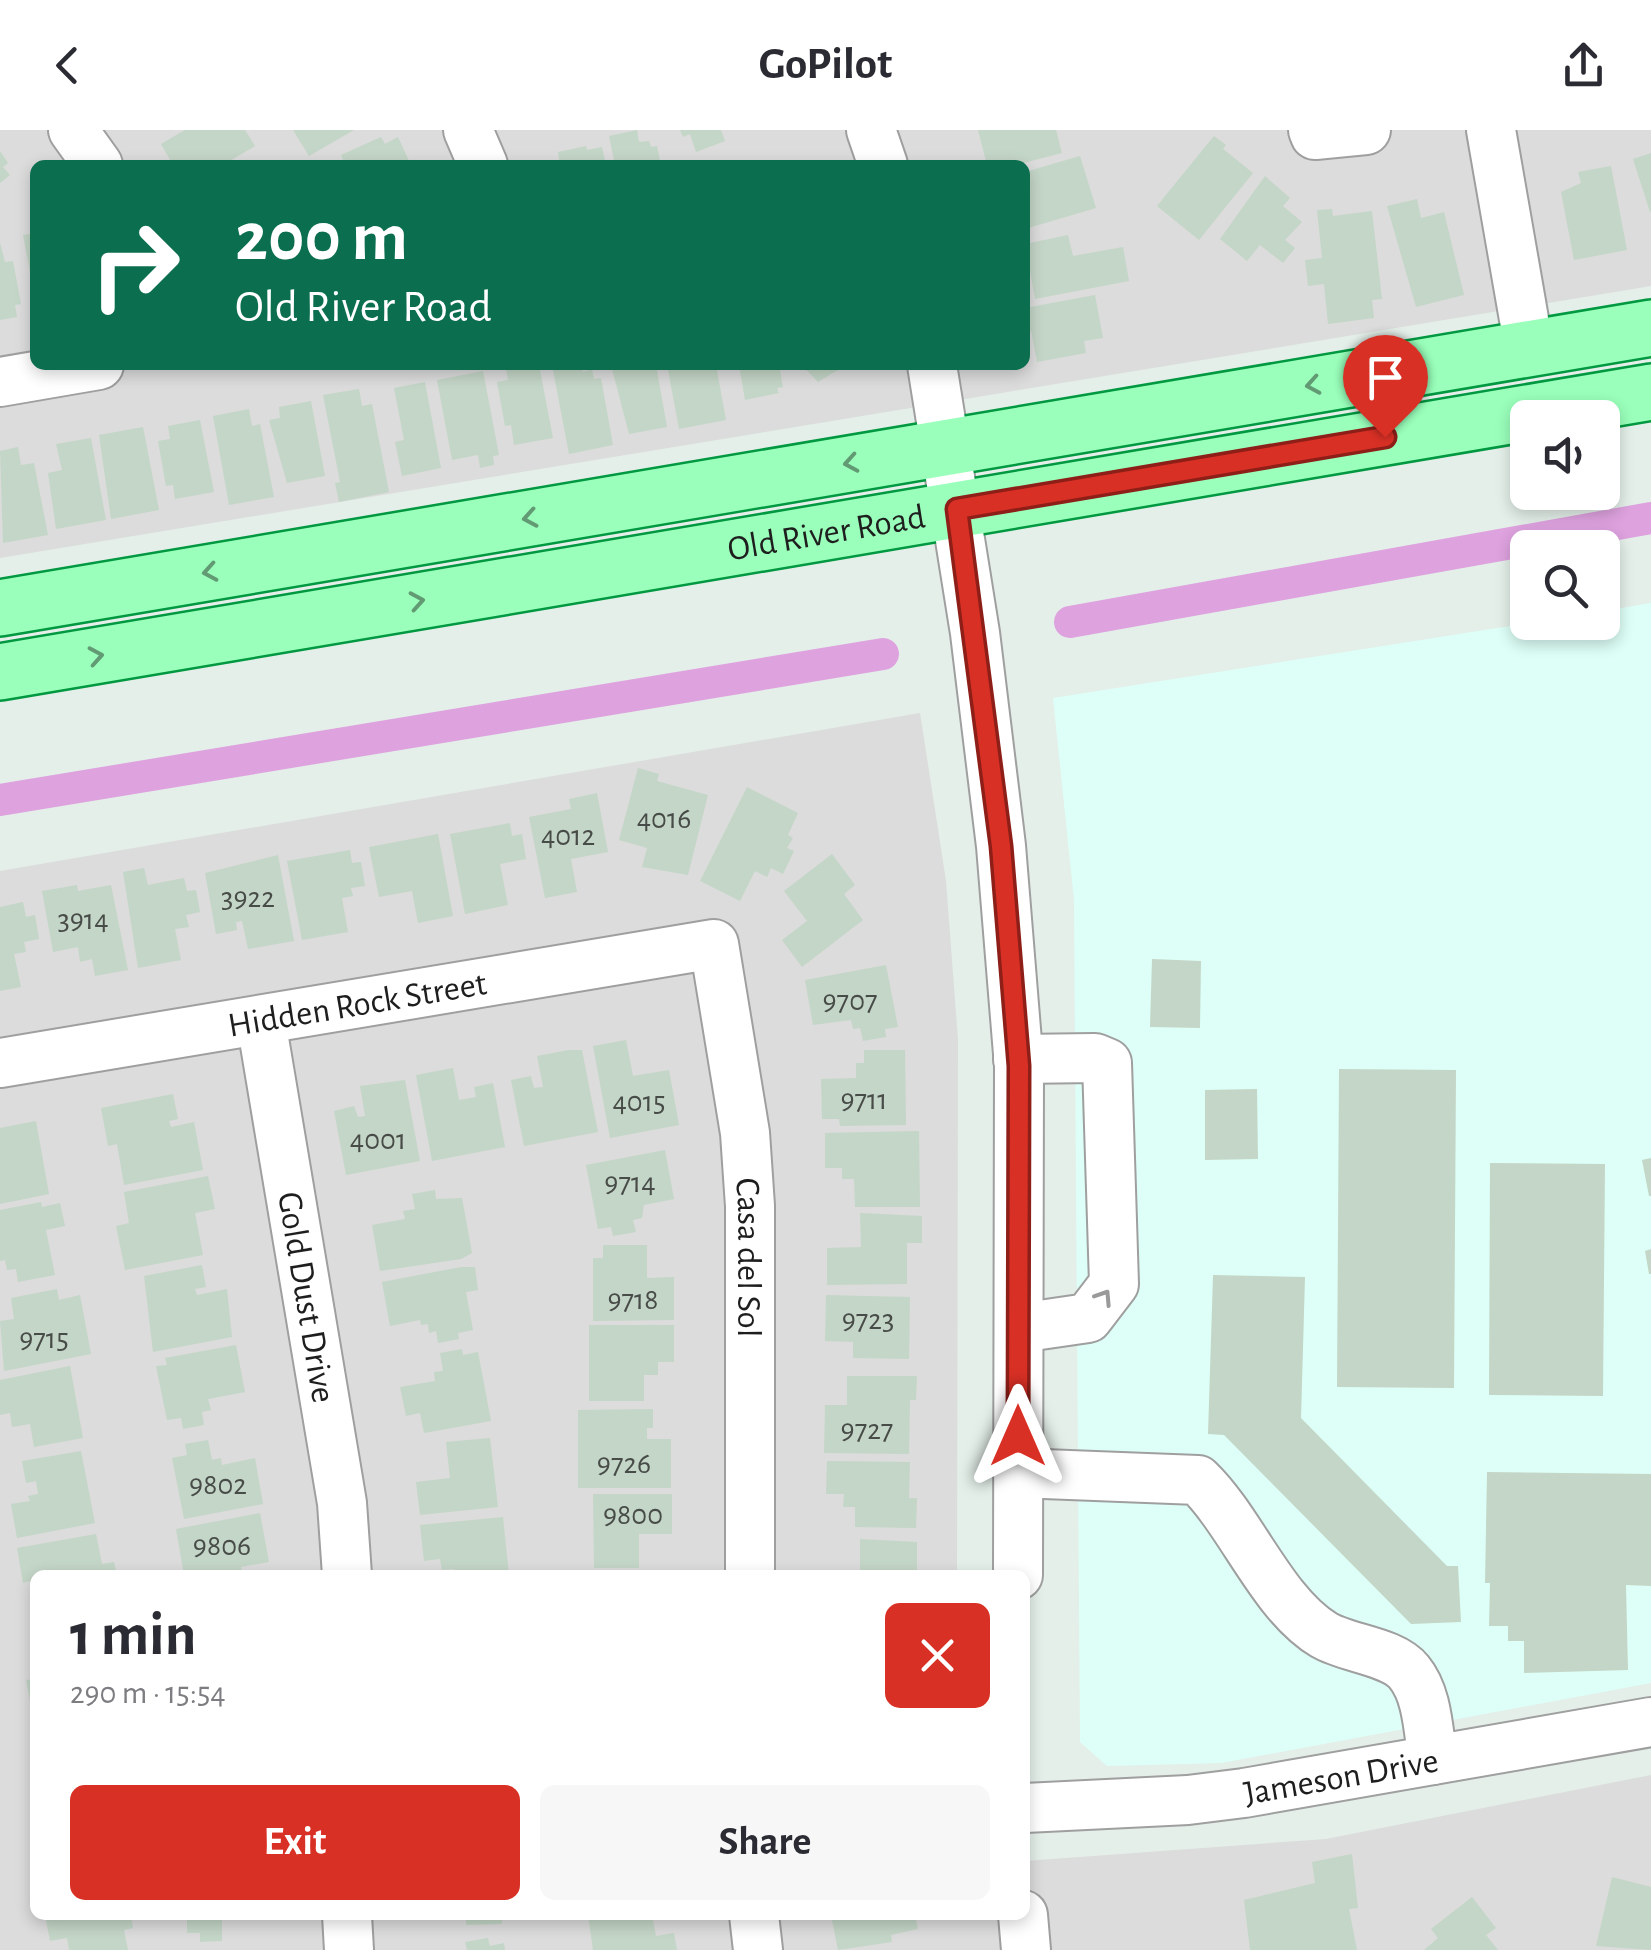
<!DOCTYPE html>
<meta charset="utf-8">
<style>
body{margin:0;font-family:"Alegreya Sans",sans-serif;background:#f7f7f7;color:#2b2b33;height:100vh;display:flex;flex-direction:column;font-size:38px;white-space:nowrap}
*{box-sizing:border-box;margin:0}
p{font-size:32px;color:#7c7c81}
.icon{flex:none;width:55px;height:55px;fill:none;stroke:currentColor;stroke-width:2;stroke-linecap:round;stroke-linejoin:round}
.map{position:relative;flex:1;overflow:hidden}
.details{position:absolute;left:30px;top:1440px;width:1000px;height:350px;display:flex;flex-direction:column;background:#fff;border-radius:15px;box-shadow:0 5px 15px #0003}
.details>*{flex:none}
.guide{position:absolute;left:30px;top:30px;width:1000px;height:210px;border-radius:15px;box-shadow:0 5px 15px #0003;background:#0b6e4f;color:#fff;overflow:hidden}
.controls{position:absolute;left:1510px;top:270px;display:grid;gap:20px}
.controls a{display:grid;place-items:center;width:110px;height:110px;border-radius:15px;background:#fff;box-shadow:0 5px 15px #0003;font-size:50px}
.pin{position:absolute;display:grid;place-items:center;width:85px;height:85px;color:#fff;margin:-102px -42px;border-radius:50% 50% 50% 0;rotate:-45deg;box-shadow:0 0 10px #0007}
.pin .icon{rotate:45deg}
.me{position:absolute;width:110px;margin:-55px;rotate:0deg;stroke-linejoin:round;filter:drop-shadow(0 0 8px #0008)}
.turn{display:flex;align-items:center;gap:35px;height:210px;padding:0 40px;font-size:45px}
.turn .icon{width:130px;height:130px;stroke-width:2.5}
.turn b{display:block;font-size:70px;line-height:85px}
.round{display:grid;place-items:center;flex:none;width:105px;height:105px;border-radius:15px;background:#f7f7f7}
.head{display:flex;align-items:center;justify-content:space-between;height:170px;padding:0 40px}
h1{font-size:60px;font-weight:600;line-height:75px}
.action{display:flex;gap:20px;margin-top:auto;padding:20px 40px}
.action a{flex:1;height:115px;border-radius:15px;background:#d93025;color:#fff;font-size:40px;font-weight:600;line-height:115px;text-align:center}
.action a+a{background:#f7f7f7;color:#2b2b33}
header{display:flex;justify-content:space-between;align-items:center;height:130px;padding:0 40px;background:#fff;font-size:45px;font-weight:600}
.map>svg:first-child{display:block}
</style>
<header><svg class="icon" aria-label="back" viewBox="0 0 24 24"><path d="M15 5l-7 7 7 7"/></svg>GoPilot<svg class="icon" aria-label="share" viewBox="0 0 24 24"><path d="M12 15V3M7 8l5-5 5 5M5 13v7h14v-7"/></svg></header>
<div class="map">
<svg width="1651" height="1820" viewBox="0 0 1651 1820">
<rect width="100%" height="100%" fill="#e4efe9"/>
<g fill="#dbdcdb" fill-rule="evenodd">
<path d="M0 0H1651V156L0 428ZM35 35H1025V235H35Z"/>
<path d="M920 583 946 751 958 910 957 1445H35V1785H1025V1731L1326 1709 1651 1645V1820H0V741Z"/>
</g>
<path fill="#ddfff7" d="M1651 473V1553L1221 1633 1107 1636 1080 1612 1074 770 1053 568 1529 493 1602 492 1603 481Z"/>
<g fill="none" stroke-linecap="round" stroke-linejoin="round">
<g stroke="#dea2df" stroke-width="32">
<path d="M1070 492 1651 388"/>
<path d="M0 670 883 524"/>
</g>
</g>
<g fill="#c4d6c7">
<path d="M185 0H245L255 16 223 35H173L161 14Z"/>
<path d="M293 0H354L309 26Z"/>
<path d="M637 0 639 12 649 11 651 17 657 16 661 35H615L609 6Z"/>
<path d="M680 0H721L725 11 696 22 690 4 683 7Z"/>
<path d="M978 0H1056L1062 23 1016 35H987Z"/>
<path d="M1214 6 1226 15 1223 19 1253 43 1199 110 1157 76Z"/>
<path d="M381 7 385 14 398 7 411 35H345L341 25Z"/>
<path d="M586 16 587 20 602 17 606 35H560L558 22Z"/>
<path d="M0 21 8 33 3 37 10 45 0 53Z"/>
<path d="M1651 23V81L1650 82 1633 29Z"/>
<path d="M1080 26 1096 78 1025 99V42Z"/>
<path d="M1611 36 1627 120 1574 130 1561 62 1581 53 1578 42Z"/>
<path d="M1265 46 1290 68 1283 76 1302 92 1285 110 1295 118 1283 133 1260 115 1247 131 1220 109Z"/>
<path d="M1417 69 1421 88 1444 82 1464 165 1416 177 1387 76Z"/>
<path d="M1332 79 1333 86 1372 81 1382 169 1372 170 1374 188 1328 194 1324 154 1308 156 1305 130 1322 128 1317 80Z"/>
<path d="M35 103V158H33L23 105Z"/>
<path d="M1068 105 1073 126 1123 117 1129 151 1035 169 1025 114Z"/>
<path d="M0 113 5 132 13 131 21 174 15 175 17 187 0 190Z"/>
<path d="M1095 165 1103 208 1084 211 1086 223 1037 232 1031 201 1025 202V178Z"/>
<path d="M539 235 553 308 514 315 511 295 505 296 497 252 508 250 506 239Z"/>
<path d="M552 235H581L583 242 592 239 594 249 601 248 613 315 569 324Z"/>
<path d="M611 235H656L667 297 629 304Z"/>
<path d="M667 235H716L726 290 679 299Z"/>
<path d="M739 235H779L783 257 777 258 779 263 745 270Z"/>
<path d="M802 235H846L818 252Z"/>
<path d="M483 241 499 325 493 326 494 335 480 338 478 325 452 330 437 250Z"/>
<path d="M425 252 441 338 402 346 395 312 404 310 394 258Z"/>
<path d="M359 259 362 276 372 274 389 362 339 372 335 353 340 352 323 265Z"/>
<path d="M311 271 325 346 287 353 269 290 280 288 279 277Z"/>
<path d="M249 279 252 296 260 294 274 367 229 375 213 286Z"/>
<path d="M200 290 214 362 175 369 173 355 166 356 158 311 170 309 168 296Z"/>
<path d="M143 297 159 380 111 389 99 305Z"/>
<path d="M91 308 106 390 56 399 48 343 62 340 56 314Z"/>
<path d="M18 317 21 335 34 333 48 405 3 413 0 321Z"/>
<path d="M638 638 659 644 657 651 708 665 688 745 642 737 647 718 619 710Z"/>
<path d="M747 657 798 683 788 705 793 708 787 718 794 721 783 744 771 738 767 747 755 741 740 771 700 751Z"/>
<path d="M597 663 608 722 571 729 577 762 545 768 529 687 571 679 569 669Z"/>
<path d="M510 693 512 706 522 704 526 729 500 734 508 775 465 784 450 704Z"/>
<path d="M438 704 453 786 418 793 412 761 379 767 369 717Z"/>
<path d="M350 720 352 733 361 732 365 756 351 758 353 766 342 768 348 802 302 810 287 731Z"/>
<path d="M832 724 855 755 844 764 863 790 802 837 782 810 807 791 784 761Z"/>
<path d="M278 725 294 811 248 819 242 791 236 792 237 800 216 804 205 743Z"/>
<path d="M144 738 148 755 184 748 187 761 196 760 200 782 186 785 189 797 175 799 181 830 138 838 123 742Z"/>
<path d="M77 755 78 761 111 755 128 840 95 846 92 829 80 832 78 817 53 822 42 761Z"/>
<path d="M23 772 26 787 35 785 39 809 24 812 26 822 14 824 21 857 0 861V777Z"/>
<path d="M1152 829 1201 831 1200 898 1150 897Z"/>
<path d="M886 835 898 897 885 899 886 907 863 911 860 898 853 899 851 890 813 895 805 850Z"/>
<path d="M626 910 633 946 669 940 679 995 610 1008 593 916Z"/>
<path d="M569 920H582L598 1002 524 1016 511 950 531 946 534 958 543 957 537 926Z"/>
<path d="M864 920H905L906 995 840 996 839 989H822L821 949 856 948V933H864Z"/>
<path d="M453 938 459 970 476 967 474 957 493 953 505 1017 432 1031 416 945Z"/>
<path d="M1339 939 1456 940 1454 1258 1337 1257Z"/>
<path d="M405 950 420 1031 346 1045 334 981 354 976 358 987 365 986 360 956Z"/>
<path d="M1257 959 1258 1029 1205 1030V960Z"/>
<path d="M173 964 178 989 169 991 171 997 194 992 203 1040 124 1055 117 1014 108 1016 101 978Z"/>
<path d="M36 991 49 1064 0 1074V998Z"/>
<path d="M919 1001 920 1077H855L854 1049H842V1038H825V1003Z"/>
<path d="M665 1020 674 1069 644 1075 642 1088 633 1090 636 1102 613 1106 611 1097 598 1099 586 1035Z"/>
<path d="M1651 1028V1066H1649L1642 1030Z"/>
<path d="M1490 1033 1605 1034 1603 1266 1489 1265Z"/>
<path d="M208 1046 215 1079 195 1083 203 1125 125 1140 116 1096 129 1093 124 1062Z"/>
<path d="M435 1060 436 1069 462 1068 472 1123 461 1129 380 1141 372 1095 405 1089 403 1081 415 1079 412 1064Z"/>
<path d="M41 1072 42 1077 60 1073 65 1096 46 1100 55 1145 18 1152 16 1139 7 1140 5 1130 0 1131V1080Z"/>
<path d="M860 1083 922 1086V1113H907V1154L827 1155V1118L861 1117Z"/>
<path d="M603 1115H647V1148L674 1147V1190L593 1191V1128H603Z"/>
<path d="M1651 1119V1144H1649L1645 1121Z"/>
<path d="M202 1135 206 1157 195 1159 197 1165 227 1159 232 1207 153 1222 144 1146Z"/>
<path d="M461 1137H475L478 1160 466 1162 473 1200 458 1203 459 1209 438 1213 436 1201 429 1203 428 1194 421 1195 420 1190 390 1196 382 1152Z"/>
<path d="M1213 1145 1305 1147 1301 1288 1447 1436H1458L1461 1492 1411 1494 1224 1305 1208 1304Z"/>
<path d="M57 1159 59 1170 80 1165 91 1224 4 1241 0 1191 14 1189 11 1168Z"/>
<path d="M826 1165 910 1167 909 1229 853 1228V1212L825 1211Z"/>
<path d="M589 1195H674V1232H658V1245H644V1271H589Z"/>
<path d="M236 1215 245 1262 208 1269 211 1280 202 1282 204 1295 183 1299 181 1288 167 1290 156 1236 167 1235 165 1228Z"/>
<path d="M462 1219 463 1225 478 1222 491 1291 424 1303 420 1283 406 1286 400 1257 435 1251 434 1242 443 1241 440 1223Z"/>
<path d="M70 1236 83 1308 34 1317 30 1294 12 1297 10 1283 0 1285V1250Z"/>
<path d="M847 1246H917L916 1270H910L909 1324 824 1323 825 1275H847Z"/>
<path d="M653 1279V1298H647V1309H671V1358H578V1280Z"/>
<path d="M490 1308 498 1377 420 1385 416 1352 450 1348 446 1312Z"/>
<path d="M208 1310 212 1330 221 1328 222 1335 255 1328 263 1374 184 1389 172 1328 187 1325 185 1314Z"/>
<path d="M81 1321 95 1393 17 1408 11 1374 30 1371 28 1366 38 1364 36 1351 26 1353 22 1331Z"/>
<path d="M827 1331 910 1332 909 1368H917L916 1398 855 1397V1377H843L844 1364H826Z"/>
<path d="M1487 1342 1651 1344V1456L1626 1455 1628 1540 1524 1543V1511H1508V1496H1489L1490 1453H1485Z"/>
<path d="M593 1364H672V1404H639V1438H594Z"/>
<path d="M260 1383 269 1432 241 1437 243 1445H184L176 1399Z"/>
<path d="M503 1387 509 1445H455L454 1439 442 1440 440 1429 424 1431 420 1395Z"/>
<path d="M96 1404 102 1434 114 1432 117 1445H35V1450L23 1453 17 1418Z"/>
<path d="M860 1409 917 1412V1440H905V1445H860Z"/>
<path d="M35 1549V1585H33L26 1550Z"/>
<path d="M1352 1724 1358 1778 1349 1779 1357 1820H1250L1244 1770 1315 1753 1312 1732Z"/>
<path d="M1612 1747 1651 1757V1820L1596 1816Z"/>
<path d="M1472 1767 1496 1798 1486 1805 1498 1820H1424L1438 1808 1431 1799Z"/>
<path d="M45 1785H131L133 1798 124 1800 128 1820H69L67 1808 50 1811Z"/>
<path d="M187 1785H251V1788L222 1789V1811L200 1812V1803H187Z"/>
<path d="M466 1785H502V1794L466 1795Z"/>
<path d="M588 1785H652L656 1806 674 1803 677 1820H593Z"/>
<path d="M831 1785H915L918 1799 891 1805 892 1812 838 1820Z"/>
<path d="M488 1808 490 1816 504 1813 505 1820H467L465 1812Z"/>
</g>
<g fill="none" stroke-linecap="round" stroke-linejoin="round">
<g stroke="#9f9f9f" stroke-width="52">
<g id="minor">
<path d="M73 0 98 35"/>
<path d="M468 0 483 35"/>
<path d="M871 0 883 35"/>
<path d="M1313 0 1315 5 1366 0"/>
<path d="M1491 0 1529 218"/>
<path d="M932 235 975 503 1001 716 1019 936 1018 1445"/>
<path d="M0 252 99 235"/>
<path id="s1" d="M261 891 342 1373 347 1445"/>
<path d="M1018 929 1095 928 1107 933 1114 1154 1088 1188 1019 1198"/>
<path id="s2" d="M0 933 714 814 745 1003 750 1076V1445"/>
<path d="M1018 1343 1198 1350C1241 1391 1272 1474 1324 1505 1348 1519 1392 1521 1409 1542 1428 1565 1428 1601 1433 1630"/>
<path id="s3" d="M1025 1678 1188 1670 1244 1663 1651 1592"/>
<path d="M347 1785 349 1820"/>
<path d="M754 1785 758 1820"/>
<path d="M1023 1785 1026 1820"/>
</g>
</g>
<g stroke="#009840" stroke-width="60">
<g id="major">
<path d="M0 478 1651 198"/>
<path id="s4" d="M0 542 1651 262"/>
</g>
</g>
<use href="#minor" stroke="#fff" stroke-width="48"/>
<use href="#major" stroke="#99ffba" stroke-width="55"/>
</g>
<defs><path id="oneway-chevron" d="M-2-3.5L2.5 0L-2 3.5" fill="none" stroke-width="1.6" stroke-linecap="round" stroke-linejoin="round" transform="scale(2.5)"/></defs>
<g stroke="#629a74">
<use href="#oneway-chevron" transform="translate(1313 255) rotate(170)"/>
<use href="#oneway-chevron" transform="translate(851 333) rotate(170)"/>
<use href="#oneway-chevron" transform="translate(530 388) rotate(170)"/>
<use href="#oneway-chevron" transform="translate(210 442) rotate(170)"/>
<use href="#oneway-chevron" transform="translate(417 471) rotate(-10)"/>
<use href="#oneway-chevron" transform="translate(96 526) rotate(-10)"/>
</g>
<use stroke="#9a9a9a" href="#oneway-chevron" transform="translate(1104 1167) rotate(-57)"/>
<g fill="none" stroke-linecap="round" stroke-linejoin="round">
<g stroke="#8d1f18" stroke-width="25">
<path id="route" d="M1018 1306 1019 936 1001 716 957 379 1385 307"/>
</g>
<use href="#route" stroke="#d93025" stroke-width="18"/>
</g>
<g text-anchor="middle" stroke-width="8" stroke-linejoin="round" paint-order="stroke">
<g font-size="30" fill="#484c48">
<text x="664" y="698">4016</text>
<text x="568" y="715">4012</text>
<text x="248" y="777">3922</text>
<text x="83" y="799">3914</text>
<text x="850" y="880">9707</text>
<text x="864" y="979">9711</text>
<text x="639" y="981">4015</text>
<text x="378" y="1019">4001</text>
<text x="630" y="1062">9714</text>
<text x="633" y="1179">9718</text>
<text x="868" y="1199">9723</text>
<text x="44" y="1218">9715</text>
<text x="867" y="1309">9727</text>
<text x="624" y="1343">9726</text>
<text x="218" y="1364">9802</text>
<text x="633" y="1394">9800</text>
<text x="222" y="1425">9806</text>
</g>
<g font-size="35" fill="#1e1e1e" stroke="#fff">
<text dy="12" stroke="none"><textPath href="#s4" startOffset="838">Old River Road</textPath></text>
<text dy="12" stroke="none"><textPath href="#s2" startOffset="362">Hidden Rock Street</textPath></text>
<text dy="12" stroke="none"><textPath href="#s2" startOffset="1040">Casa del Sol</textPath></text>
<text dy="12" stroke="none"><textPath href="#s1" startOffset="280">Gold Dust Drive</textPath></text>
<text dy="12" stroke="none"><textPath href="#s3" startOffset="318">Jameson Drive</textPath></text>
</g>
</g>
</svg>
<div class="controls">
<a><svg class="icon" aria-label="sound" viewBox="0 0 24 24"><path d="M4 9h4l5-4v14l-5-4H4zM17 9q2 3 0 6"/></svg></a>
<a><svg class="icon" aria-label="search" viewBox="0 0 24 24"><circle cx="10" cy="10" r="6"/><path d="M15 15l6 6"/></svg></a>
</div>
<div class="pin" style="left:1385px;top:307px;background:#d93025"><svg class="icon" aria-label="arrive" viewBox="0 0 24 24"><path d="M6 21V4h12l-3 4 3 4H6"/></svg></div>
<svg class="me" style="left:1018px;top:1306px" viewBox="-20 -20 40 40"><path d="M0-17L14 15 0 8-14 15z" fill="#d93025" stroke="#fff" stroke-width="4"/></svg>
<div class="guide">
<div class="turn"><svg class="icon" aria-label="right" viewBox="0 0 24 24"><path d="M7 20v-9h11M14 6l5 5-5 5"/></svg><div><b>200 m</b>Old River Road</div></div>
</div>
<section class="details">
<div class="head"><div><h1>1 min</h1><p>290 m · 15:54</p></div><a class="round" style="background:#d93025;color:#fff"><svg class="icon" aria-label="close" viewBox="0 0 24 24"><path d="M6 6l12 12M18 6L6 18"/></svg></a></div>
<div class="action"><a>Exit</a><a>Share</a></div>
</section>
</div>
